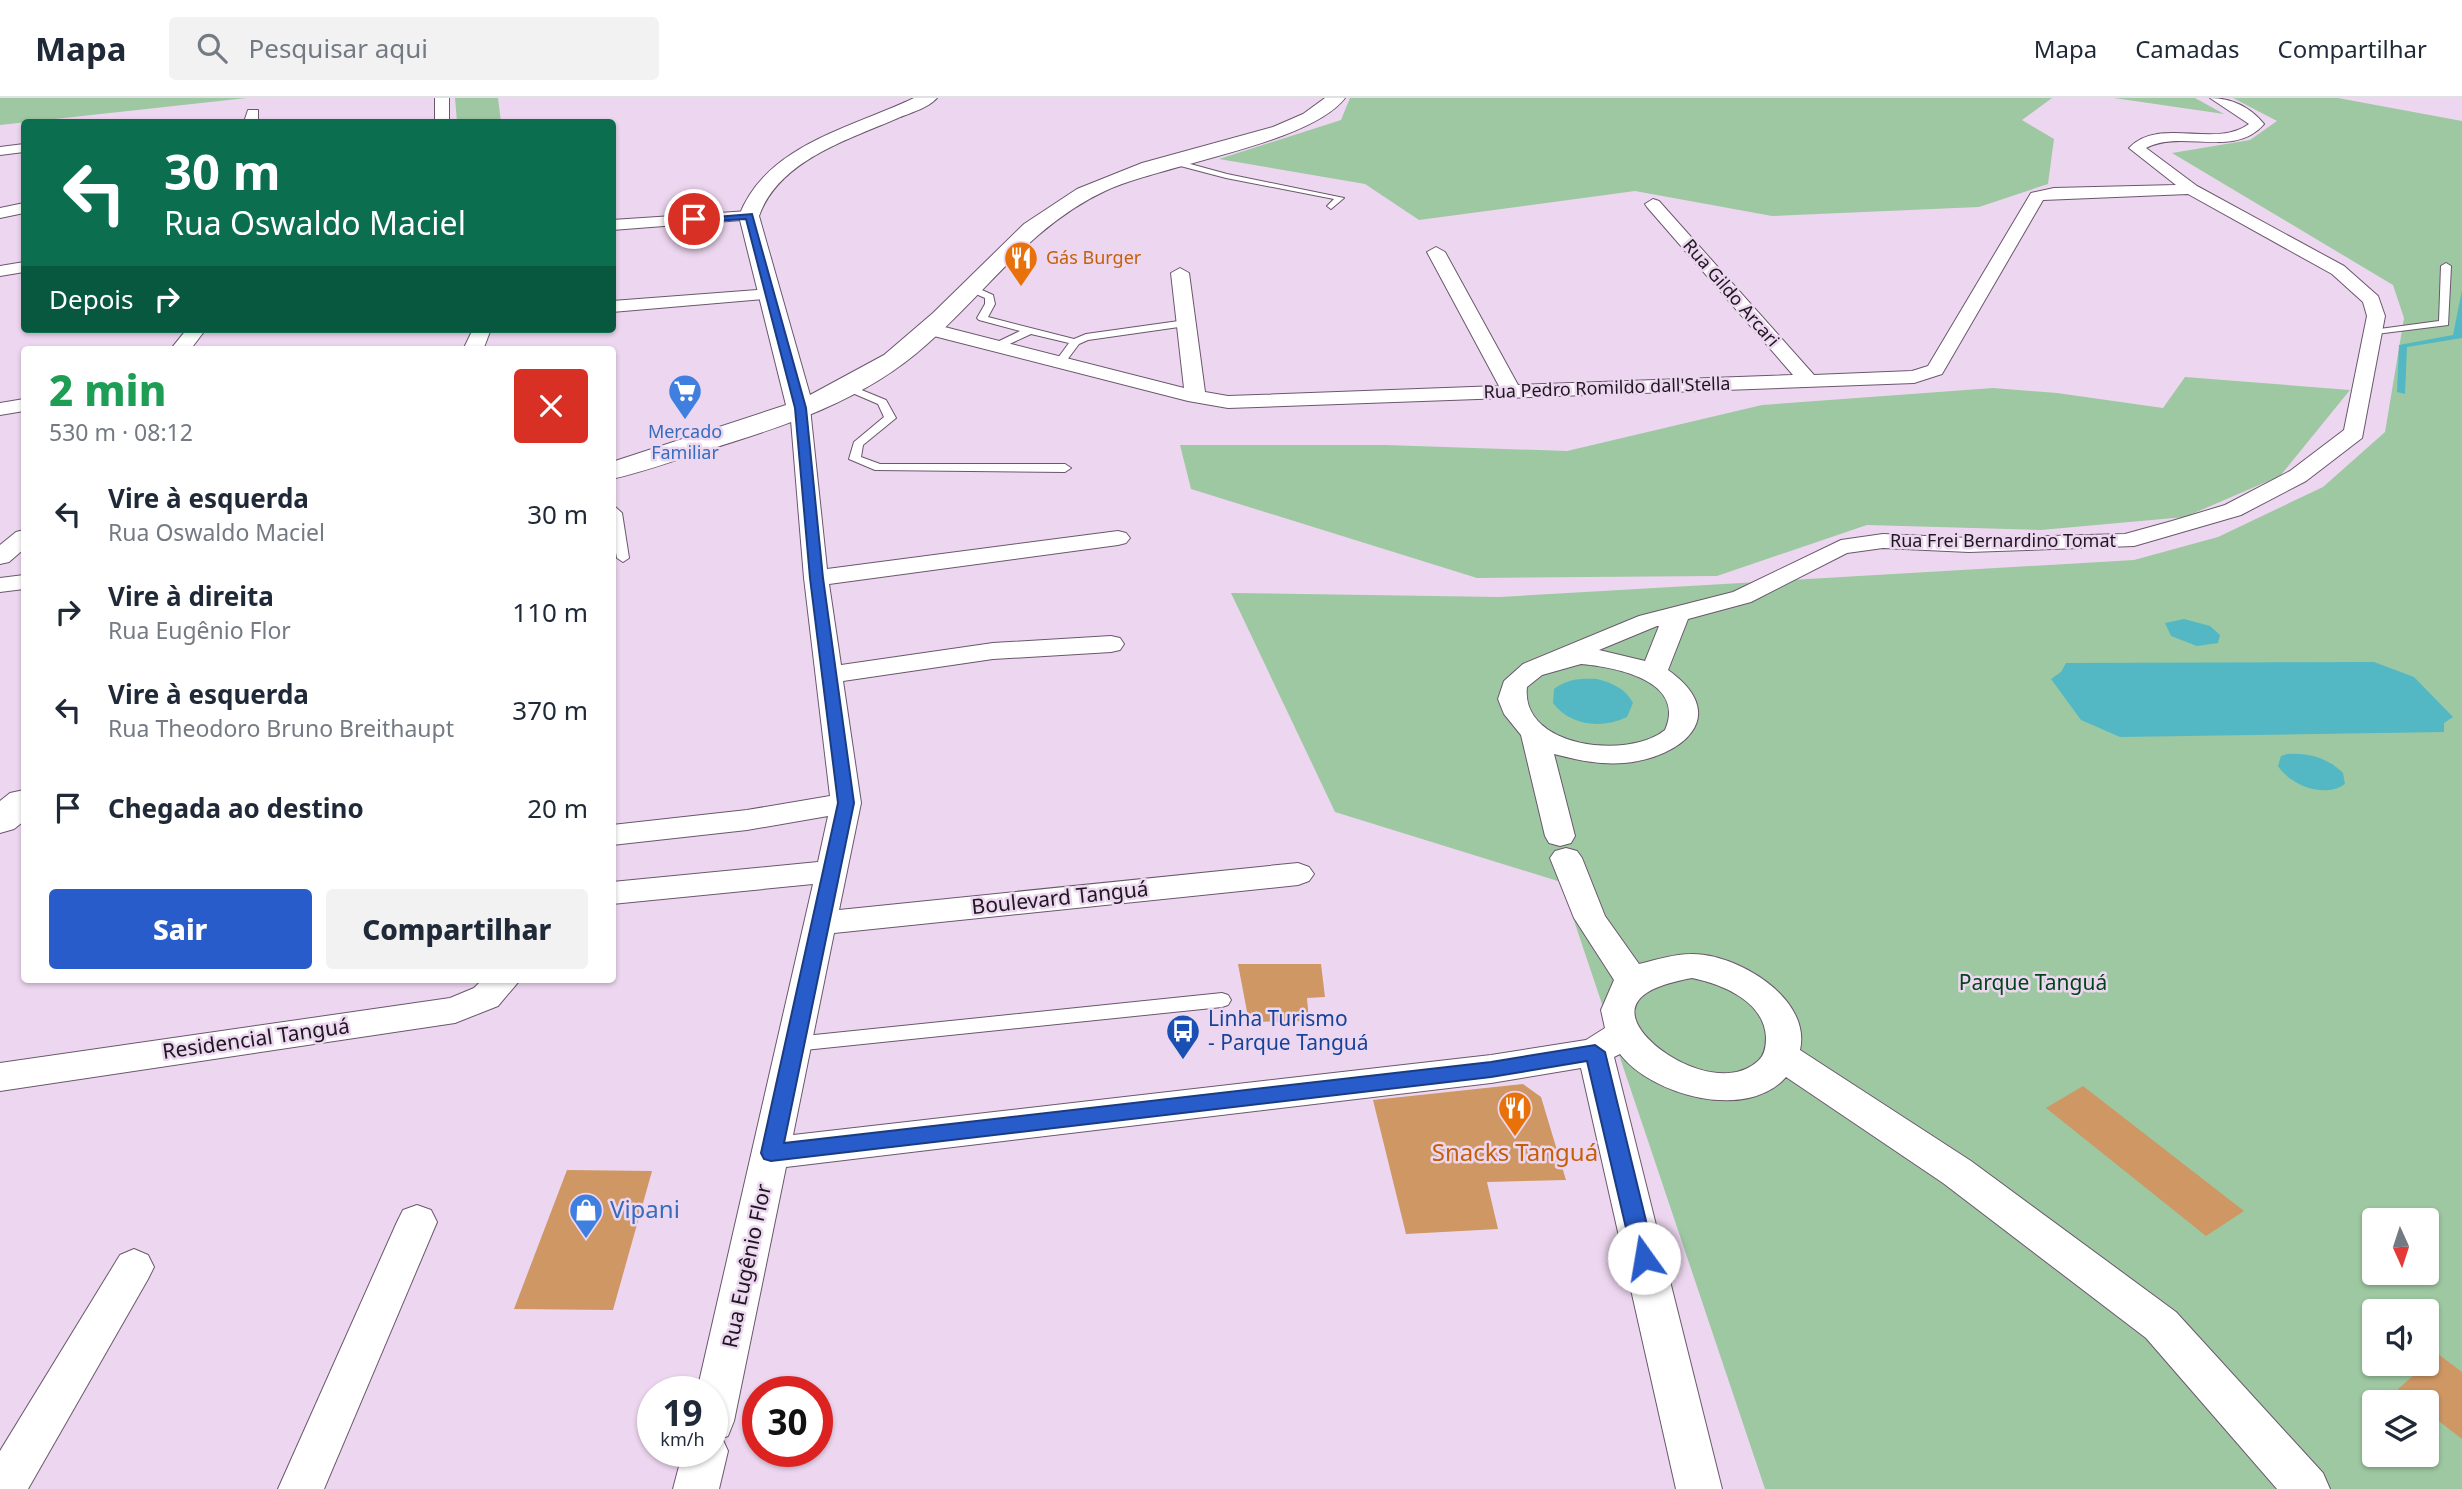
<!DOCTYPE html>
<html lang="pt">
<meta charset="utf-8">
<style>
body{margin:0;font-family:"Noto Sans",sans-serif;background:#f2f2f3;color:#1f2937;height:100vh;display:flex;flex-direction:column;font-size:26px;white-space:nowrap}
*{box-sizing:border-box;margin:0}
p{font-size:23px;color:#747a83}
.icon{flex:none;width:38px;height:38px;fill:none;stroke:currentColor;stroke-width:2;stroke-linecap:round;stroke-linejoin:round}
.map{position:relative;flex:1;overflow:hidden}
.panel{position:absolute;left:21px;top:248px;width:595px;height:637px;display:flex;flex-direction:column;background:#fff;border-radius:7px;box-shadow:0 2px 5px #0004}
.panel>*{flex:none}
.top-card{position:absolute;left:21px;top:21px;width:595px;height:214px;border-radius:7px;box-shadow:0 2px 5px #0004;background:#0b6e4f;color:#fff;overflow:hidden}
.needle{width:46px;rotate:177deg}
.tools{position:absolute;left:2362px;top:1110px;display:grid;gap:14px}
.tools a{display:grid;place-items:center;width:77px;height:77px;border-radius:7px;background:#fff;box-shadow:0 2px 5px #0004;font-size:35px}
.speed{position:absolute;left:637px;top:1278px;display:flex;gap:14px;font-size:35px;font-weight:700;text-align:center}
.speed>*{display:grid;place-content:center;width:91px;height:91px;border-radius:50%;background:#fff;box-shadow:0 2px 5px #0004;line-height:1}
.speed small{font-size:18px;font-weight:400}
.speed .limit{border:10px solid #d22;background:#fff;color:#111}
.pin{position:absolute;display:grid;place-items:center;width:60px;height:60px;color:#fff;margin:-30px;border:4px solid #fff;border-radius:50%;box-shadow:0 2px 7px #0007}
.me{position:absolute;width:77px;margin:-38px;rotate:347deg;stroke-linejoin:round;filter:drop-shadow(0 0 5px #0008)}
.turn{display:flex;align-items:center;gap:24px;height:147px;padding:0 28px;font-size:32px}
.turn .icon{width:91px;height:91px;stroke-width:2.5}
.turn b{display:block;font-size:49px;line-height:60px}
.then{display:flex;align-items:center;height:66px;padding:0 28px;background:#0003;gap:14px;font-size:26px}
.round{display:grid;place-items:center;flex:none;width:74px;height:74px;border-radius:7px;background:#f2f2f3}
.summary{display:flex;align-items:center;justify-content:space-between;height:119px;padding:0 28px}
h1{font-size:42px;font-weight:800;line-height:52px;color:#1e9e55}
.primary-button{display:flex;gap:14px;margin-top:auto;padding:14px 28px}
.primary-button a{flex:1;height:80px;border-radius:7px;background:#285cca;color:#fff;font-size:28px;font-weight:800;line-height:80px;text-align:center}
.primary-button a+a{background:#f2f2f3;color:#1f2937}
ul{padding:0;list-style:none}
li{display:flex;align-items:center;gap:21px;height:98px;padding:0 28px}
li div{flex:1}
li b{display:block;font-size:26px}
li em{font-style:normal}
header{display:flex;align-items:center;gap:42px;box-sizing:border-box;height:98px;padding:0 35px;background:#fff;border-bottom:2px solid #e0e1e3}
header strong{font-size:33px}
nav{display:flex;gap:38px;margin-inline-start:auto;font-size:24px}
.search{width:490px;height:63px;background:#f2f2f3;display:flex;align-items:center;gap:18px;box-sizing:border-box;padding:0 24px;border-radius:7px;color:#747a83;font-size:26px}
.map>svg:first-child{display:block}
</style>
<header>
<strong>Mapa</strong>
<div class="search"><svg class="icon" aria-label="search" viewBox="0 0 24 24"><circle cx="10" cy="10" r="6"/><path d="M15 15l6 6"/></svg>Pesquisar aqui</div>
<nav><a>Mapa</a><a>Camadas</a><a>Compartilhar</a></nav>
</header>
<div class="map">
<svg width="2462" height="1391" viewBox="0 0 2462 1391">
<rect width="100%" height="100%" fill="#edd7f0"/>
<g fill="#9ec8a2" fill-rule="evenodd">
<path d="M0 0H247L0 27Z"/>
<path d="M455 0H498L501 24H457Z"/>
<path d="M1350 0H2052L2022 22 2054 41 2048 86 1979 109 1772 118 1635 93 1419 122 1365 86 1219 61 1341 22Z"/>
<path d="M2114 0H2195L2224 16Z"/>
<path d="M2233 0H2338L2462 23V1391H1765L1561 784 1335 714 1231 495 1500 499 2134 462 2218 439 2323 389 2385 334 2404 220 2393 187 2172 55 2250 42 2277 23ZM2375 1122H2427V1174H2375ZM2375 1213H2427V1265H2375ZM2375 1304H2427V1356H2375Z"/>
<path d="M2185 279 2350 292 2280 378 2185 419 2041 432 1867 427 1717 478 1477 480 1191 391 1180 347H1386L1567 353 1762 307 1993 290 2057 295 2163 310Z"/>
</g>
<g fill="#53b8c4">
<path d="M2462 192V240L2407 249 2405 296 2397 294 2399 247 2453 237Z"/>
<path d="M2184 521 2210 528 2220 537 2218 545 2197 548 2171 538 2165 525Z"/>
<path d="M2374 564 2414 579 2453 619 2444 625V634L2120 639 2081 622 2051 581 2061 574 2066 565Z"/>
<path d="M1597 581C1612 585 1625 590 1633 605L1627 619C1602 631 1570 628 1553 605L1554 591C1567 581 1581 580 1597 581Z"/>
<path d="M2287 656C2308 654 2328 660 2343 675L2345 686C2325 701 2290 687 2278 668L2281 658Z"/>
</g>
<g fill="#ce9764">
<path d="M1238 866H1321L1325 899 1307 900 1309 923 1249 924Z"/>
<path d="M1523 986 1541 999 1566 1082 1487 1084 1498 1131 1406 1136 1373 1002Z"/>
<path d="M2083 988 2244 1113 2206 1138 2046 1010Z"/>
<path d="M567 1072 652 1073 613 1212 514 1211Z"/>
<path d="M2438 1256 2462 1274V1341L2427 1314V1304H2414L2398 1291Z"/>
</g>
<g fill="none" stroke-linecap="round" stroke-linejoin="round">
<g stroke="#6a576c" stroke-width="2">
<g id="lane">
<path d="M1172 61 1227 76 1344 100 1331 111 1327 108 1334 101 1226 80 1169 65Z"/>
<path d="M2446 165 2451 168 2448 227 2368 237V233L2372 232 2439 223 2441 168Z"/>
<path d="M967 188H973L993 197 995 206 988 219 1074 241 1086 236 1186 222 1191 225 1186 228 1088 242 1079 246 1064 266 1060 267 1055 264 1069 245 1031 236 1001 250H993V246L1020 233 979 222 977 220 985 206V200L967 192Z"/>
<path d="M847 286 886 302 896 320 863 347 861 359 880 366H1065L1071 370 1065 374 875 372 849 361 854 344 884 319 878 306 843 291 842 289Z"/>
<path d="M612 406 622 415 629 460 623 464 617 460 612 433Z"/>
<path d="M1222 895 1228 897 1231 902 1228 907 1222 909 795 953 788 951 786 946 788 941 795 939Z"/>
</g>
</g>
<g stroke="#6a576c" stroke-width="2">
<g id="street">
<rect x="435" y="0" width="14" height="24"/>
<path d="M2210 0C2232 0 2250 9 2264 26 2234 61 2182 31 2146 50L2197 88 2344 168 2378 198 2385 218 2362 340 2306 383 2241 417 2134 448 1969 454 1883 450 1847 455 1751 504 1688 521 1668 572C1733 618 1681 660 1624 665 1600 667 1577 662 1554 656L1575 738 1571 745 1560 748 1549 745 1545 738 1521 637 1504 616 1498 601 1504 583 1523 566 1639 518 1733 494 1841 442 1883 436 1969 440 2125 436 2172 423 2225 407 2290 373 2344 332 2367 218 2363 204 2332 176 2188 96 2043 102 1942 276 1914 285 1228 310 1188 303 922 235 920 231 929 225 1184 290 1171 175 1180 170 1189 175 1205 294 1228 298 1499 288 1427 154 1436 149 1445 154 1518 287 1793 277 1647 109 1645 106 1653 101 1659 103 1814 277 1912 273 1928 268 2031 95 2054 90 2176 87 2129 50C2159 18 2215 51 2249 26ZM1659 528 1645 563 1599 552 1657 528ZM1581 566C1614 569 1687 582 1665 632 1629 662 1520 650 1527 589L1542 577Z"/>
<path d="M248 12H258V24H244Z"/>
<path d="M24 46V54L0 57V49Z"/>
<path d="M24 105V115L0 120V110Z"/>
<path d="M749 113 757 118 755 121 612 132V122Z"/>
<path d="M24 164V174L0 178V168Z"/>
<path d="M771 191 777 192 780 196 777 200 612 214V203Z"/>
<path d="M187 231H206L190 252H170Z"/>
<path d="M473 231H491L483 252H463Z"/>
<path d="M24 301V313L0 317V305Z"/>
<path d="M800 304 810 310 827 471 1118 433 1126 435 1130 440 1126 445 1118 447 829 486 841 567 993 545 1111 538 1120 540 1124 546 1120 552 1111 554 993 561 843 583 861 705 839 812 1298 765 1309 769 1314 776 1309 783 1298 787 834 835 793 1037 1491 957 1586 942 1605 930 1601 912 1614 882 1574 820 1550 760 1555 753 1566 750 1577 753 1582 760 1605 818 1639 866C1655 862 1675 856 1691 856 1736 855 1812 900 1800 952L1971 1063 2176 1214 2323 1375 2330 1391H2277L2146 1240 1943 1085 1786 979C1747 1024 1651 997 1620 956L1614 959 1722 1391H1676L1581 970 1491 985 786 1069 734 1323 728 1338 722 1340 728 1353 719 1391H673L683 1353H712V1293H697L813 786 612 806V784L818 764 828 718 747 732 612 747V727L747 712 830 698 804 480 790 310ZM1692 880C1722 886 1764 903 1766 939 1766 948 1765 957 1758 963 1726 992 1667 964 1644 936 1613 897 1665 885 1692 880Z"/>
<path d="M24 432V451L9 464 0 466V447L16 434Z"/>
<path d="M24 477V491L0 494V480Z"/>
<path d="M482 882H520L498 908 455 925 0 993V965L450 900 474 890Z"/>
<path d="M417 1107 431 1112 437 1124 324 1391H278L397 1124 403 1112Z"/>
<path d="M134 1151 148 1157 154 1169 148 1181 28 1391H0V1353L120 1157Z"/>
</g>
</g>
<g stroke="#6a576c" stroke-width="2">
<g id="secondary">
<path d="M914 0H937C928 10 910 15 898 20 848 42 779 62 759 118L810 297 884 257 933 215 1024 126 1077 91 1142 65 1273 29 1303 16 1325 0H1345C1310 46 1164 66 1105 93 1031 127 986 195 926 247 864 303 782 329 704 353 673 363 643 374 612 381V364L786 307 739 118C766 47 851 30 914 0Z"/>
<path d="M24 692V723L14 731 0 735V703L10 695Z"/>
</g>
</g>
<use href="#lane" fill="#fff" fill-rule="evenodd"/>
<use href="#street" fill="#fff" fill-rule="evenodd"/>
<use href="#secondary" fill="#fff" fill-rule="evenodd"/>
</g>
<path fill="#285cca" stroke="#1a3c83" stroke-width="2" d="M752 116 806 310 823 480 854 705 784 1045 1491 964 1595 947 1605 954 1655 1160 1652 1166 1644 1169 1636 1166 1633 1160 1587 963 1491 979 771 1063 764 1061 761 1055 838 705 810 480 795 310 746 121 694 124 690 121Z"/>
<defs>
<g id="restaurant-pin" transform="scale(1.75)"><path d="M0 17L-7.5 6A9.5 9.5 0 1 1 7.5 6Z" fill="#e8710a" stroke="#edd7f0"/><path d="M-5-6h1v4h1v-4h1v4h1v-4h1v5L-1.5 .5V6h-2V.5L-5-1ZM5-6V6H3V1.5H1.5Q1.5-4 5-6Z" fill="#fff"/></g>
<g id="supermarket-pin" transform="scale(1.75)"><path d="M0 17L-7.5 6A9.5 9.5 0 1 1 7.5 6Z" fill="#3f7fe0" stroke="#edd7f0"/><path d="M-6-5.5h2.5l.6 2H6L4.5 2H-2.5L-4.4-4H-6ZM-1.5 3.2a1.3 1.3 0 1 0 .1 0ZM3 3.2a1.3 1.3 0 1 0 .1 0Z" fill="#fff"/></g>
<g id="bus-pin" transform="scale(1.75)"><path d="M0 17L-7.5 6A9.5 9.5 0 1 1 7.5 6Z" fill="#1a4fb4" stroke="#edd7f0"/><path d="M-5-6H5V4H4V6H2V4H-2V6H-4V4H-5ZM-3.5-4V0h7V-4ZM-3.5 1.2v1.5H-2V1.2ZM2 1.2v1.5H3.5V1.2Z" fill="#fff"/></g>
<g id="shop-pin" transform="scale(1.75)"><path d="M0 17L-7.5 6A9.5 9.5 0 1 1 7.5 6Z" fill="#3f7fe0" stroke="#edd7f0"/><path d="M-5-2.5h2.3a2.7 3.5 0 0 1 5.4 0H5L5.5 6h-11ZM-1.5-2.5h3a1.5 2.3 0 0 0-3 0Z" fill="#fff"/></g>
</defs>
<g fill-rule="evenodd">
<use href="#restaurant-pin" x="1021" y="160"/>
<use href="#supermarket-pin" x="685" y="293"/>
<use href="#bus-pin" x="1183" y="933"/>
<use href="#restaurant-pin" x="1515" y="1010"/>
<use href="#shop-pin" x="586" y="1112"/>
</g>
<g text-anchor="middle" stroke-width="5" stroke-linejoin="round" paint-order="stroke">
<g font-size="18" fill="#c56008" stroke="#edd7f0" text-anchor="start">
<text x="1046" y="166">Gás Burger</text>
</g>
<g font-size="18" fill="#1e1720" stroke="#edd7f0">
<text transform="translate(1731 195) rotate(49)" y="6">Rua Gildo Arcari</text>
<text transform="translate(1607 290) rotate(-2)" y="6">Rua Pedro Romildo dall'Stella</text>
<text x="2003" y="449">Rua Frei Bernardino Tomat</text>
</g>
<g font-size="18" fill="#366cbe" stroke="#edd7f0">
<text x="685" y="340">Mercado<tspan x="685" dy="21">Familiar</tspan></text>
</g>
<g font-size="21" fill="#1e1720" stroke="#edd7f0">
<text transform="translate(1060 800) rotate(-6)" y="7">Boulevard Tanguá</text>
<text transform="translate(256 941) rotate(-8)" y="7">Residencial Tanguá</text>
<text transform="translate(747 1168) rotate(-78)" y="7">Rua Eugênio Flor</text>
</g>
<g font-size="21" fill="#014617" stroke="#edd7f0">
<text x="2033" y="892">Parque Tanguá</text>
</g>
<g font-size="21" fill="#164399" stroke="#edd7f0" text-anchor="start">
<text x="1208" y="928">Linha Turismo<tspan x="1208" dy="24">- Parque Tanguá</tspan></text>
</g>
<g font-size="24" fill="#c56008" stroke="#edd7f0">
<text x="1515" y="1063">Snacks Tanguá</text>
</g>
<g font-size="24" fill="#366cbe" stroke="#edd7f0" text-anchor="start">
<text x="610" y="1120">Vipani</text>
</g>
</g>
</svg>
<div class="tools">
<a><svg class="needle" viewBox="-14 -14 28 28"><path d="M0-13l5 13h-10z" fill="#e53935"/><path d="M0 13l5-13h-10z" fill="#747a83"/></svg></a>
<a><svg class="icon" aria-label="sound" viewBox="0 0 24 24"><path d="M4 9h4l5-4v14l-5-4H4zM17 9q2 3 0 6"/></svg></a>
<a><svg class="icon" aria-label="layers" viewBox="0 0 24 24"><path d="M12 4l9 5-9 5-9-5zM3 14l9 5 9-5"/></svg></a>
</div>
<div class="speed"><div>19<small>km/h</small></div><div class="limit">30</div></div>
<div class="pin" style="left:694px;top:121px;background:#d93025"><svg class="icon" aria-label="arrive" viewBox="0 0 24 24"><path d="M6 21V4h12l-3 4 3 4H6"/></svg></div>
<svg class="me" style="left:1644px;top:1160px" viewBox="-20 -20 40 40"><circle r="19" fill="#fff"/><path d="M0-13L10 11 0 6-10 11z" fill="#285cca"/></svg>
<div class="top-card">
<div class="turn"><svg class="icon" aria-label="left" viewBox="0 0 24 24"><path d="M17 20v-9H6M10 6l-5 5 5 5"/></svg><div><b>30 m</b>Rua Oswaldo Maciel</div></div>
<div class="then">Depois<svg class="icon" aria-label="right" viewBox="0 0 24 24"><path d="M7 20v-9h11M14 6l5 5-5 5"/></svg></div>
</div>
<section class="panel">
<div class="summary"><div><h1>2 min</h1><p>530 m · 08:12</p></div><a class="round" style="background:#d93025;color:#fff"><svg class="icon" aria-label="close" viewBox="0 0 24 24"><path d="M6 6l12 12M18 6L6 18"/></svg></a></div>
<ul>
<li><svg class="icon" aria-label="left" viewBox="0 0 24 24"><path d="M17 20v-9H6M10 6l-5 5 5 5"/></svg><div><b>Vire à esquerda</b><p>Rua Oswaldo Maciel</p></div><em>30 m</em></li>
<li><svg class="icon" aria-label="right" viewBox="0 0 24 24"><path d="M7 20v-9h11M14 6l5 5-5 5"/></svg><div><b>Vire à direita</b><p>Rua Eugênio Flor</p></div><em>110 m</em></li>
<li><svg class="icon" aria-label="left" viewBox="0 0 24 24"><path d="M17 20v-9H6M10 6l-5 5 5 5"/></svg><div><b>Vire à esquerda</b><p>Rua Theodoro Bruno Breithaupt</p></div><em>370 m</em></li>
<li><svg class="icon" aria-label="arrive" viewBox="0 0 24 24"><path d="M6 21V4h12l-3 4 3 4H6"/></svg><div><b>Chegada ao destino</b></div><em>20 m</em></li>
</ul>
<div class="primary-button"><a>Sair</a><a>Compartilhar</a></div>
</section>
</div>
